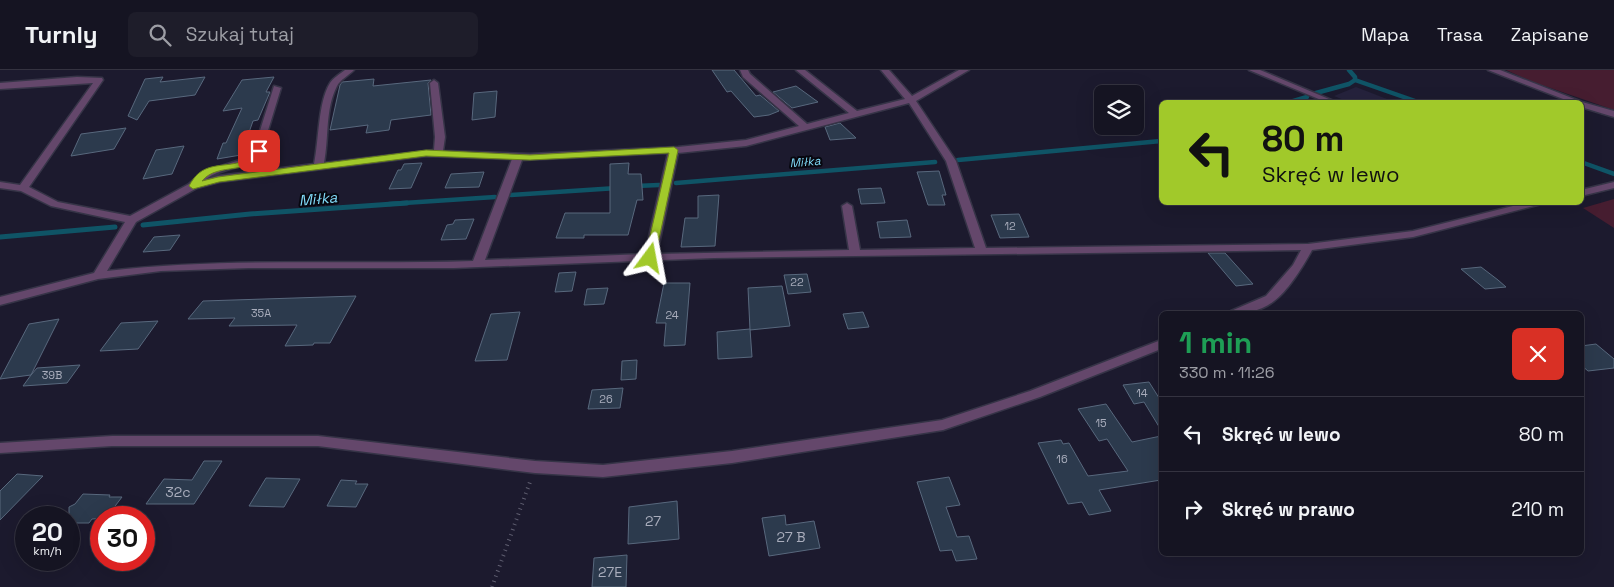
<!DOCTYPE html>
<html lang="pl">
<meta charset="utf-8">
<style>
body{margin:0;font-family:"Space Grotesk",sans-serif;background:#1e1d2a;color:#f1f3f6;height:100vh;display:flex;flex-direction:column;font-size:19px;white-space:nowrap}
*{box-sizing:border-box;margin:0}
p{font-size:16px;color:#9d9ea5}
.icon{flex:none;width:28px;height:28px;fill:none;stroke:currentColor;stroke-width:2;stroke-linecap:round;stroke-linejoin:round}
.map{position:relative;flex:1;overflow:hidden}
.details{position:absolute;left:1159px;top:241px;width:425px;height:245px;display:flex;flex-direction:column;background:#151422;border-radius:8px;box-shadow:0 5px 20px #0002,0 0 0 1px #343340}
.details>*{flex:none}
.banner{position:absolute;left:1159px;top:30px;width:425px;height:105px;border-radius:8px;box-shadow:0 5px 20px #0002,0 0 0 1px #343340;background:#a1c92a;color:#111;overflow:hidden}
.controls{position:absolute;left:1094px;top:15px;display:grid;gap:10px}
.controls a{display:grid;place-items:center;width:50px;height:50px;border-radius:8px;background:#151422;box-shadow:0 5px 20px #0002,0 0 0 1px #343340;font-size:25px}
.speed{position:absolute;left:15px;top:436px;display:flex;gap:10px;font-size:25px;font-weight:700;text-align:center}
.speed>*{display:grid;place-content:center;width:65px;height:65px;border-radius:50%;background:#151422;box-shadow:0 5px 20px #0002,0 0 0 1px #343340;line-height:1}
.speed small{font-size:12px;font-weight:400}
.speed .limit{border:8px solid #d22;background:#fff;color:#111}
.pin{position:absolute;display:grid;place-items:center;width:42px;height:42px;color:#fff;margin:-21px;border-radius:10px;box-shadow:0 2px 8px #0006}
.me{position:absolute;width:55px;margin:-28px;rotate:13deg;stroke-linejoin:round;filter:drop-shadow(0 0 4px #0008)}
.turn{display:flex;align-items:center;gap:18px;height:105px;padding:0 20px;font-size:22px}
.turn .icon{width:65px;height:65px;stroke-width:2.5}
.turn b{display:block;font-size:35px;line-height:42px}
.round{display:grid;place-items:center;flex:none;width:52px;height:52px;border-radius:8px;background:#1e1d2a}
.headline{display:flex;align-items:center;justify-content:space-between;height:85px;padding:0 20px}
h1{font-size:30px;font-weight:700;line-height:38px;color:#1e9e55}
ul{padding:0;list-style:none}
li{display:flex;align-items:center;gap:15px;height:75px;padding:0 20px;border-top:1px solid #343340}
li div{flex:1}
li b{display:block;font-size:19px}
li em{font-style:normal}
header{display:flex;align-items:center;gap:30px;box-sizing:border-box;height:70px;padding:0 25px;background:#151422;border-bottom:1px solid #343340}
header strong{font-size:24px}
nav{display:flex;gap:28px;margin-inline-start:auto;font-size:18px}
.search{width:350px;height:45px;background:#1e1d2a;display:flex;align-items:center;gap:12px;box-sizing:border-box;padding:0 18px;border-radius:8px;color:#9d9ea5;font-size:19px}
.map>svg:first-child{display:block}
</style>
<header>
<strong>Turnly</strong>
<div class="search"><svg class="icon" aria-label="search" viewBox="0 0 24 24"><circle cx="10" cy="10" r="6"/><path d="M15 15l6 6"/></svg>Szukaj tutaj</div>
<nav><a>Mapa</a><a>Trasa</a><a>Zapisane</a></nav>
</header>
<div class="map">
<svg width="1614" height="517" viewBox="0 0 1614 517">
<rect width="100%" height="100%" fill="#1c1a2e"/>
<path fill="#25223c" d="M1356 17 1392 31 1349 32 1334 26Z"/>
<g fill="#461d30">
<path d="M1506 0H1614V40L1533 12Z"/>
<path d="M1614 129V158L1583 138Z"/>
</g>
<g fill="none" stroke-linecap="round" stroke-linejoin="round">
<g stroke="#0f5466" stroke-width="4.5">
<path d="M1355 10 1418 32"/>
<path d="M1316 23 1349 14 1355 10V7L1349 0"/>
<path d="M1290 32 1307 27"/>
<path d="M958 90 1161 71"/>
<path d="M1581 92 1614 104"/>
<path d="M676 113 935 92"/>
<path d="M636 116 659 115"/>
<path d="M511 125 617 118"/>
<path d="M389 134 495 127"/>
</g>
<g stroke="#0f5466" stroke-width="5">
<path d="M143 155 250 144 407 133"/>
<path d="M0 167 115 157"/>
</g>
</g>
<g fill="#2c3a4d" stroke="#58687d">
<path d="M712 0H734L756 26 760 25 779 41 769 45 754 47 731 21 727 22Z"/>
<path d="M163 7 160 12 205 7 195 25 149 31 137 50 128 46 145 9Z"/>
<path d="M274 7 266 22H270L258 50 253 51 241 85 217 89 223 73H226L242 38 223 41 242 10Z"/>
<path d="M374 9 373 16 431 10 428 13 431 45 391 50 389 60 366 63 368 55 330 60 340 15 342 12Z"/>
<path d="M796 16 818 32 792 38 773 22Z"/>
<path d="M497 21 495 47 472 50 474 23Z"/>
<path d="M840 53 856 68 830 70 825 57Z"/>
<path d="M126 58 114 79 71 86 81 64Z"/>
<path d="M184 76 172 104 143 109 156 80Z"/>
<path d="M422 93 411 118 389 119 398 100H401L404 94Z"/>
<path d="M629 93 628 104H641L643 130H637L628 165H584V168H556L565 143H610V94Z"/>
<path d="M939 101 946 125H942L945 135H928L917 102Z"/>
<path d="M484 102 479 117 445 118 451 104Z"/>
<path d="M881 118 885 133 861 134 858 119Z"/>
<path d="M719 125 715 176 681 177 685 148H698V126Z"/>
<path d="M1019 144 1029 167 1000 168 991 145Z"/>
<path d="M474 149 466 169 441 170 447 155 453 154 455 150Z"/>
<path d="M907 150 911 167 880 168 877 152Z"/>
<path d="M180 165 170 180 143 182 154 167Z"/>
<path d="M1208 183H1225L1253 214 1236 216Z"/>
<path d="M1481 197 1498 210 1506 217 1485 219 1461 199Z"/>
<path d="M576 202 572 221 555 222 559 203Z"/>
<path d="M807 204 811 222 788 224 784 205Z"/>
<path d="M664 213H690L685 275 664 276 666 253H656Z"/>
<path d="M782 216 790 256 750 260 748 218Z"/>
<path d="M608 218 604 234 584 235 587 219Z"/>
<path d="M356 226 330 273H314L313 275 285 276 297 255 229 256 235 248 188 249 203 231Z"/>
<path d="M520 242 507 290 475 291 491 244Z"/>
<path d="M863 242 869 257 848 259 843 244Z"/>
<path d="M59 249 31 305 37 298 80 295 67 313 23 316 31 305 0 309 29 254Z"/>
<path d="M158 251 138 279 100 281 121 253Z"/>
<path d="M750 259 752 287 718 289 717 262Z"/>
<path d="M1596 274 1614 289V298L1588 301 1581 295V276Z"/>
<path d="M637 290 636 309 621 310 622 291Z"/>
<path d="M1149 312 1161 331V360L1144 332 1134 334 1123 315Z"/>
<path d="M623 318 620 338 588 339 592 320Z"/>
<path d="M1106 334 1132 372 1161 366V410L1099 420 1111 441 1089 445 1082 432 1068 434 1038 373 1061 370 1063 374 1069 373 1088 406 1128 401 1107 369 1099 371 1078 339Z"/>
<path d="M204 391H222L194 434H146L164 409 192 410Z"/>
<path d="M17 404 43 406 0 450V421Z"/>
<path d="M949 407 960 435 946 437 957 467 969 466 977 489 956 491 952 480 940 481 917 412Z"/>
<path d="M266 408 300 409 284 437 249 436Z"/>
<path d="M341 410 357 411 355 414H368L356 437 327 436Z"/>
<path d="M83 424 110 425 109 427H122L106 448 92 449 89 453H69V437L75 434Z"/>
<path d="M677 431 679 469 628 474 629 437Z"/>
<path d="M785 445 786 455 814 451 820 478 769 486 762 448Z"/>
<path d="M627 485 626 517H592L594 488Z"/>
</g>
<g fill="none" stroke-linecap="round" stroke-linejoin="round">
<g stroke="#363447" stroke-width="3">
<g id="minor">
<path d="M345 0H354C349 5 340 10 337 16 325 39 329 68 324 93L434 80 435 67 430 13 434 10 438 13 445 67 443 81 530 84 678 77 746 70 799 56 743 7 740 0H748L750 4 807 54 849 43 796 0H805L857 41 905 29 881 0H889L912 26 959 0H969L916 31 956 91 986 178 1308 174 1413 161 1529 132H1549L1413 167 1312 180C1304 195 1288 221 1274 231 1262 241 1244 244 1229 244L1231 241 1266 226 1293 195 1301 180 714 188 454 198H249L161 201 98 209 0 235V227L94 203 125 152 51 136 21 121 0 118V112L20 115 93 13 0 19V13L77 7 102 8 103 10 29 117 58 132 130 146 189 114 203 102 252 86 274 16 281 18 259 90C242 98 221 98 206 109L218 106 314 94C319 70 318 32 330 13 333 8 340 4 345 0ZM909 33 946 91 975 178 860 180 852 136 847 133 842 136 849 180 657 184 678 83 746 76ZM668 83 645 184 485 190 522 90ZM426 86 512 89 473 191C351 195 229 187 107 201L136 152 197 118 219 112Z"/>
<path d="M1249 0H1260L1336 32H1326Z"/>
<path d="M1488 0H1500L1582 32 1614 41V47L1581 37V32H1571Z"/>
<path d="M1614 112V118L1581 126V120Z"/>
<path d="M1161 270V279L1040 327 943 360 732 393 603 407 535 403 318 376H112L0 383V373L112 366H318L535 391 603 395 732 381 942 350 1030 321Z"/>
</g>
</g>
<path stroke="#5f5e70" stroke-width="4" stroke-dasharray="1 4.5" stroke-linecap="butt" d="M492 517 530 412"/>
<use href="#minor" fill="#64476b" fill-rule="evenodd"/>
</g>
<path fill="#a1c92a" stroke="#69831b" d="M674 77 678 80 655 188 650 191 645 188 669 83 530 90 426 86 219 112 193 119 189 116C191 112 195 106 199 103 216 89 243 102 256 79L259 78 263 81C253 107 218 91 202 111L218 107 426 80 530 85Z"/>
<g text-anchor="middle" stroke-width="4" stroke-linejoin="round" paint-order="stroke">
<g font-size="11" fill="#a9adbc">
<text x="1010" y="160">12</text>
<text x="797" y="216">22</text>
<text x="261" y="247">35A</text>
<text x="672" y="249">24</text>
<text x="52" y="309">39B</text>
<text x="1142" y="327">14</text>
<text x="606" y="333">26</text>
<text x="1101" y="357">15</text>
<text x="1062" y="393">16</text>
</g>
<g font-size="12" font-style="italic" fill="#81daf7" stroke="#07070f">
<text transform="translate(805 92) rotate(-5)" y="4">Miłka</text>
</g>
<g font-size="14" fill="#a9adbc">
<text x="178" y="427">32c</text>
<text x="653" y="456">27</text>
<text x="791" y="472">27 B</text>
<text x="610" y="507">27E</text>
</g>
<g font-size="15" font-style="italic" fill="#81daf7" stroke="#07070f">
<text transform="translate(318 129) rotate(-5)" y="5">Miłka</text>
</g>
</g>
</svg>
<div class="controls">
<a><svg class="icon" aria-label="layers" viewBox="0 0 24 24"><path d="M12 4l9 5-9 5-9-5zM3 14l9 5 9-5"/></svg></a>
</div>
<div class="speed"><div>20<small>km/h</small></div><div class="limit">30</div></div>
<div class="pin" style="left:259px;top:81px;background:#d93025"><svg class="icon" aria-label="arrive" viewBox="0 0 24 24"><path d="M6 21V4h12l-3 4 3 4H6"/></svg></div>
<svg class="me" style="left:650px;top:188px" viewBox="-20 -20 40 40"><path d="M0-17L14 15 0 8-14 15z" fill="#a1c92a" stroke="#fff" stroke-width="4"/></svg>
<div class="banner">
<div class="turn"><svg class="icon" aria-label="left" viewBox="0 0 24 24"><path d="M17 20v-9H6M10 6l-5 5 5 5"/></svg><div><b>80 m</b>Skręć w lewo</div></div>
</div>
<section class="details">
<div class="headline"><div><h1>1 min</h1><p>330 m · 11:26</p></div><a class="round" style="background:#d93025;color:#fff"><svg class="icon" aria-label="close" viewBox="0 0 24 24"><path d="M6 6l12 12M18 6L6 18"/></svg></a></div>
<ul>
<li><svg class="icon" aria-label="left" viewBox="0 0 24 24"><path d="M17 20v-9H6M10 6l-5 5 5 5"/></svg><div><b>Skręć w lewo</b></div><em>80 m</em></li>
<li><svg class="icon" aria-label="right" viewBox="0 0 24 24"><path d="M7 20v-9h11M14 6l5 5-5 5"/></svg><div><b>Skręć w prawo</b></div><em>210 m</em></li>
</ul>
</section>
</div>
